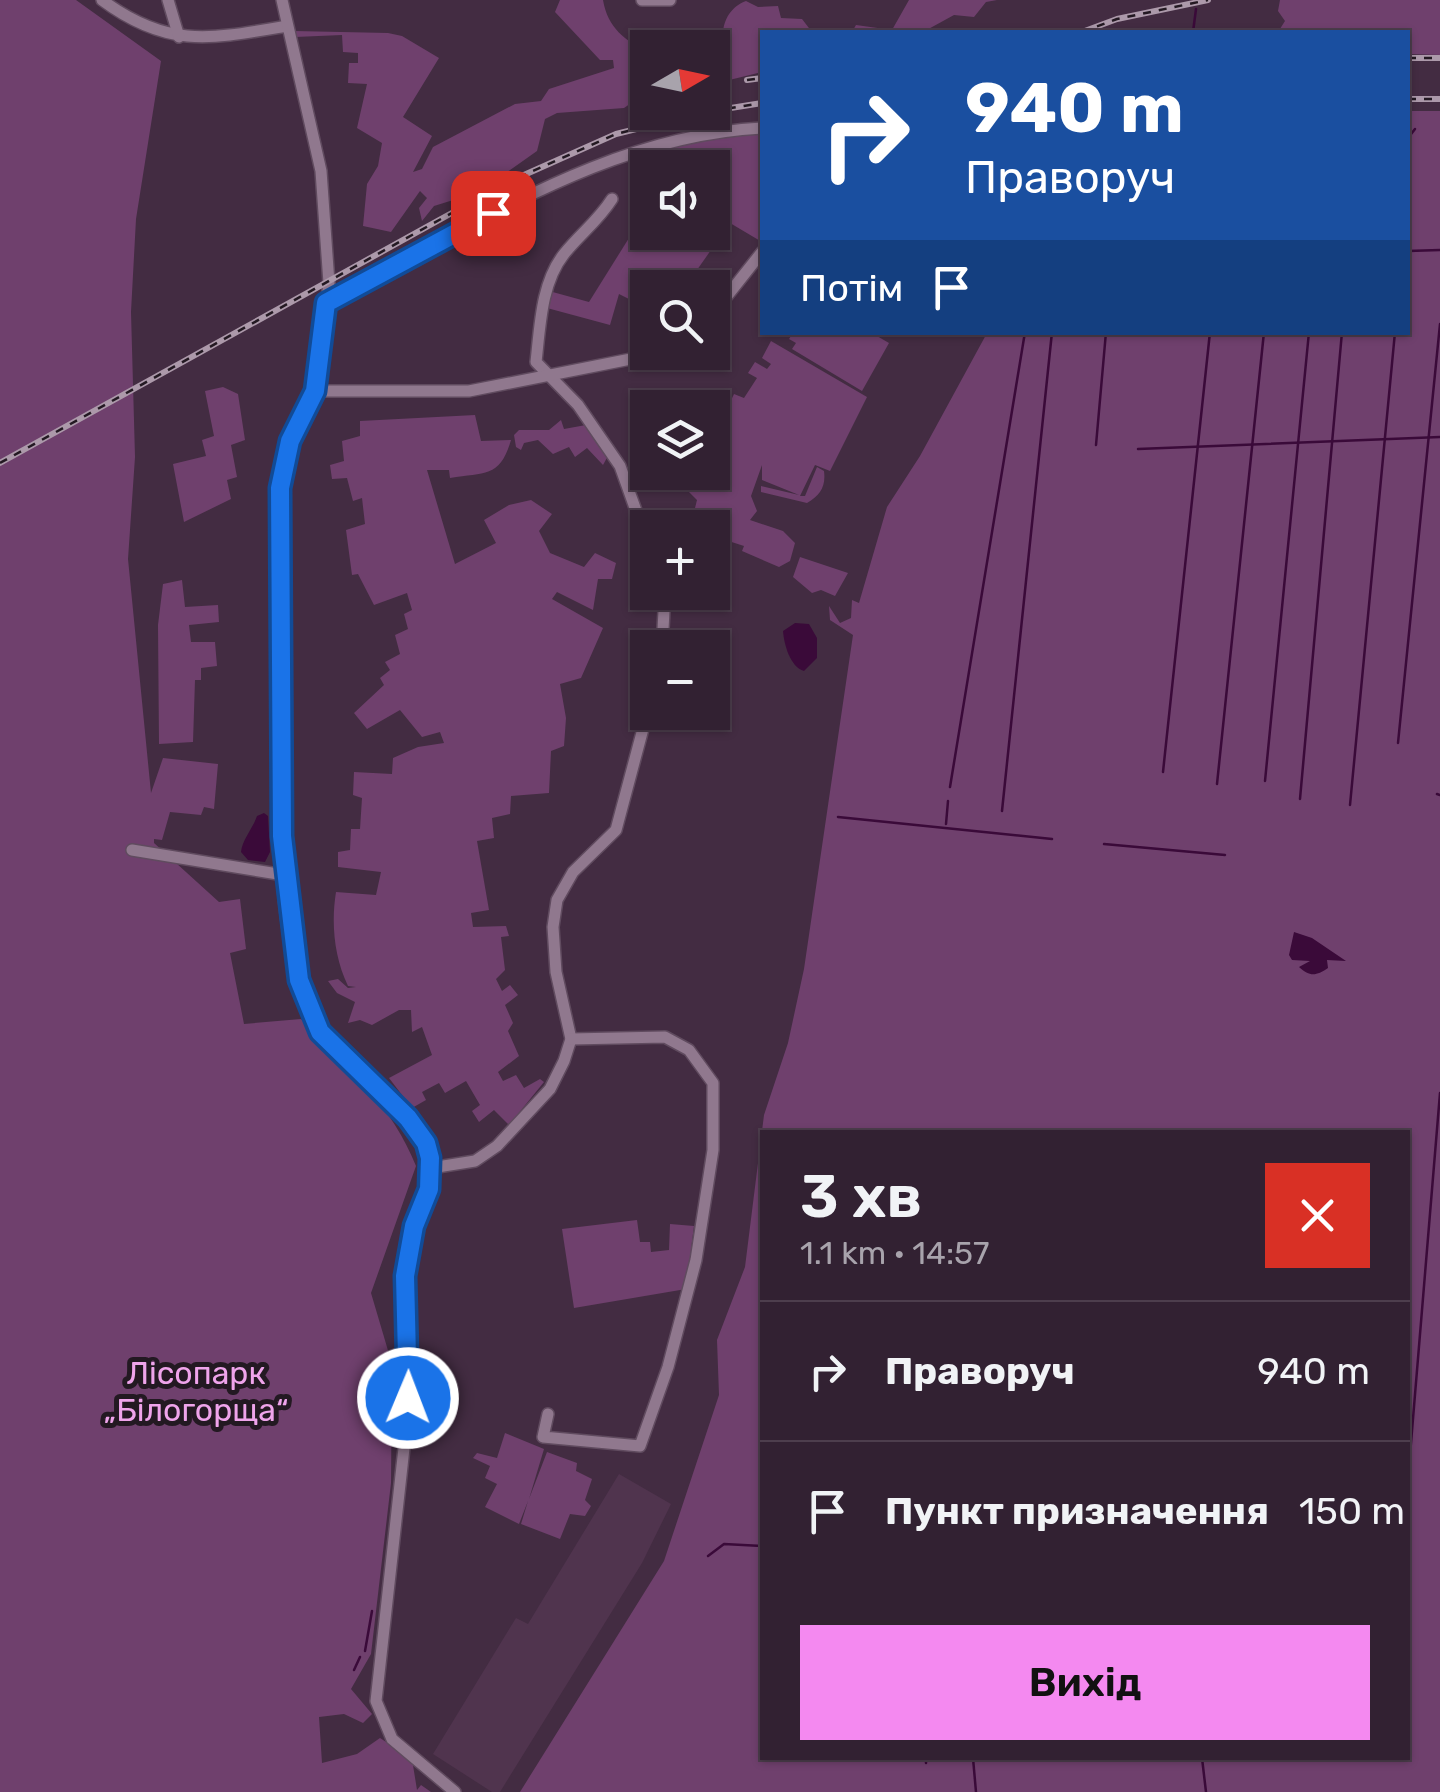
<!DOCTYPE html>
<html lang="uk">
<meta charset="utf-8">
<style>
body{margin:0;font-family:Rubik,sans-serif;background:#3a293a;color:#f1f3f6;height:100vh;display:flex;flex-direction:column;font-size:38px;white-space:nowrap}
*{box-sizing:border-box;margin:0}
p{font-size:32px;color:#a8a3ac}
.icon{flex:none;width:55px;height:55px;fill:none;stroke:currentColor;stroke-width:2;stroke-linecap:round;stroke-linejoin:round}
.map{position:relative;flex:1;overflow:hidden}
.panel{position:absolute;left:760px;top:1130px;width:650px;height:630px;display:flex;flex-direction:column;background:#322132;border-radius:0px;box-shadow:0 2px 8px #0004,0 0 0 2px #4d3e4d}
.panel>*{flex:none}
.banner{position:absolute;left:760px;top:30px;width:650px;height:305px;border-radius:0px;box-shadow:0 2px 8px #0004,0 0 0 2px #4d3e4d;background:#1a4fa0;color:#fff;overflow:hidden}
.needle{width:65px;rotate:81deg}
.fabs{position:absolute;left:630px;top:30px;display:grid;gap:20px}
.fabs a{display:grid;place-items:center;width:100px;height:100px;border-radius:0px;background:#322132;box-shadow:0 2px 8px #0004,0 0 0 2px #4d3e4d;font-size:50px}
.pin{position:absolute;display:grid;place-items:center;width:85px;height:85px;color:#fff;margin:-42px;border-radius:20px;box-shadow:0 5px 15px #0006}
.me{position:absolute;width:110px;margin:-55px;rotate:1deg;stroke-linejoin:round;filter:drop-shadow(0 0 8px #0008)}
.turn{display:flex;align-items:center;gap:35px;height:210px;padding:0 40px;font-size:45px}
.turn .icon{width:130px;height:130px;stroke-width:2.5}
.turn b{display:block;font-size:70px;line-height:85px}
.then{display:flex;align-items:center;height:95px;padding:0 40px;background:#0003;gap:20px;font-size:38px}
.round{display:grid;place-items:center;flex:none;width:105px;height:105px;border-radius:0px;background:#3a293a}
.head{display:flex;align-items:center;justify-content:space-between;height:170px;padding:0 40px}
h1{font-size:60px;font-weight:600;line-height:75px}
.action{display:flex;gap:20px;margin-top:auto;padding:20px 40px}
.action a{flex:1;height:115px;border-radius:0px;background:#f489f0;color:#111;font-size:40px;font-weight:600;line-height:115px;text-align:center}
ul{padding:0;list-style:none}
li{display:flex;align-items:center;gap:30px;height:140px;padding:0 40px;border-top:2px solid #4d3e4d}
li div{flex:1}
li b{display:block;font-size:38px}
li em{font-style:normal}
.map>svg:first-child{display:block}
</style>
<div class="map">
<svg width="1440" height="1792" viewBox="0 0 1440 1792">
<rect width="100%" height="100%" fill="#432c42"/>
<path fill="#50344e" d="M619 1474 671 1504 642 1563 500 1792H492L433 1754 516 1618 528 1624Z"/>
<g fill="#6f406d" fill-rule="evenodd">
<path d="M0 0H76L161 61 136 219 131 312 135 457 128 559 151 793 163 758 218 764 214 809 204 807 201 815 170 812 162 840 154 839V843L219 902 240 899 246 949 230 953 244 1024 301 1019C346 1059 394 1110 416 1166L371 1293 392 1364 391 1483 371 1654 351 1689 372 1714 363 1723 344 1714 319 1717 322 1763 357 1754 380 1738 412 1759 417 1790 421 1785 431 1792H0Z"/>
<path d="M560 0H603C608 29 625 39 647 53V92L624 108 557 113 545 119 537 151 479 192 434 206 422 221 419 208 427 198 420 191 391 232 363 226 367 184 378 166 382 143 357 128 367 84 348 83 349 63H358V53L343 52 342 35 295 37 294 31 388 33 402 36 439 58 403 117 432 136 413 172 422 169 433 147 515 104 541 101 549 89 614 68 613 60H600L555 12Z"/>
<path d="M909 0H997L986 2 974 17 954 15 923 32H852L856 25 892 30Z"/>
<path d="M1280 0H1440V55L1408 54V32H1278L1285 21 1278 11Z"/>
<path d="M746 1 758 7 778 6 781 18 802 19 812 32H762V72L713 84V58L724 43C720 25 729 7 746 1Z"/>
<path d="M1408 111H1440V1792H520L664 1561 719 1395 717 1340 745 1267 764 1115 788 1043 804 969 853 635 830 620 829 606 840 623 851 618 852 600 859 603 887 507 920 456 987 333 1408 332ZM762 1132H1408V1758H762Z"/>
<path d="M762 131V242L730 223 685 287 648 288 647 308 619 294 610 325 547 308 549 291 589 302 634 230 629 220 647 195 648 232H712V168L647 169 635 160 650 153 662 159 660 149 673 142Z"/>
<path d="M870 332 889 343 862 391 792 349 796 343 789 339 793 333Z"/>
<path d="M771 341 867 397 830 471 815 465 800 496H805L817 467 824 471C826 487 820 495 807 503L761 492V486L799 495 762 480V465L751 496 757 511 750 520 783 531 795 543 790 561 779 567 742 551 744 546 713 536 712 528 665 524 668 515 676 517 679 510 694 512 697 500 687 490 673 486 676 473 712 472 713 409 725 413 734 394 744 398 757 378 748 373 755 362 767 369 771 364 762 358Z"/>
<path d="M223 387 238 394 245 440 231 445 237 477 227 480 231 499 184 522 173 464 206 456 202 440 214 436 205 391Z"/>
<path d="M475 415 481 441 511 440C500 478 486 472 450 478L449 470H427L455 564 496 543 484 520 509 505 531 500 552 514 539 531 550 553 584 567 595 553 616 563 612 579H598L593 610 557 592 552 599 603 628 581 678 560 684 566 718 564 746 551 751 549 793 511 796 510 814 492 818 494 838 477 841 489 910 471 913 473 927 506 926 509 936 501 937 505 970 496 979 502 991 510 985 518 995 505 1005 513 1023 508 1031 519 1056 498 1072 503 1081 516 1075 524 1088 540 1079 544 1082 509 1125 494 1110 479 1122 472 1111 480 1105 466 1081 445 1093 439 1083 422 1092 426 1100 412 1108 389 1078 432 1055 422 1027 412 1032 411 1010H399L372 1025 360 1020 348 1023 355 1002 337 993 328 981 338 979 348 988 356 987 348 986C334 957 331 923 336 892L376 895 381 872 338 867V852L350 850 351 829H360L362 798 353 795 354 772 392 774 393 758 418 747 444 743 440 732 422 737 400 710 367 729 354 713 384 685 380 678 390 670 385 662 400 654 395 635 408 629 404 614 412 610 407 593 374 605 358 574 352 575 346 530 365 524 362 498 353 501 347 478 332 479 330 465 344 461 342 441 360 436V421Z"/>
<path d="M561 420 564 429 586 425 609 454 603 465 587 448 575 457 569 447 553 454 538 440 524 443 521 450 516 447 514 435 519 430H549Z"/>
<path d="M800 557 848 573 835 596 821 590 812 593 793 577Z"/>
<path d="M182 580 185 607 218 605 219 622 189 625 191 642H215L217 666 201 668V680H195L193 742 159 744 158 625 163 584Z"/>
<path d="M637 1220 640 1242H650L651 1252 669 1250 670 1224 694 1226 686 1289 574 1308 562 1229Z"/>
<path d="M505 1433 544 1449 529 1499 547 1452 577 1463 576 1471 592 1479 585 1500 591 1506 585 1516 570 1514 560 1539 521 1524 528 1501 519 1524 485 1507 497 1484 485 1478 490 1466 473 1458 477 1453 497 1458Z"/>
</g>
<g fill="#3a0a39">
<path d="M795 623 809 624 817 638V658L804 671C790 667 784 644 783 631Z"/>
<path d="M264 813 268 816 270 852 265 862 248 860 241 852C242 840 253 828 257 816Z"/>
<path d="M1294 932 1312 938 1346 961 1327 960 1328 968C1316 976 1310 977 1299 967L1310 961 1292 960 1289 955Z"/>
</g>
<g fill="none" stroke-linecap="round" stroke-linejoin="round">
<g stroke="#3a0a39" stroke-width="2.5">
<path d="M1193 32 1196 9"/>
<path d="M1408 138 1415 129"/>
<path d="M1408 251 1440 250"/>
<path d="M1096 445 1106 332"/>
<path d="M1138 449 1440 437"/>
<path d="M1398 743 1440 324"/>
<path d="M1163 772 1210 332"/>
<path d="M1265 781 1309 332"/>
<path d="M1217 784 1264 332"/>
<path d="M950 787 1025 332"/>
<path d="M1437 794 1440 795"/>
<path d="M1300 799 1342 332"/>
<path d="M1350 805 1395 332"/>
<path d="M1002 811 1052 332"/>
<path d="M838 817 1052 839"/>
<path d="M946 824 948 801"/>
<path d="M1104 844 1225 855"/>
<path d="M326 1048 351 1072"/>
<path d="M1408 1479 1440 1093"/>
<path d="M708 1556 724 1544 762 1546"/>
<path d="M365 1651 372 1611"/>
<path d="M354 1670 360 1657"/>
<path d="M926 1758V1763"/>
<path d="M973 1758 976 1792"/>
<path d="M1202 1758 1206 1792"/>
</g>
<g stroke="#604b5f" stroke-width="14">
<g id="minor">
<path d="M102 0C168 49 211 39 287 26"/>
<path d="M168 0 179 37"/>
<path d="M282 0 321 171 329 283 315 391 290 441 280 488C277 562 279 635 279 709 280 802 273 952 320 1033L408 1118 426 1143 431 1168 407 1253V1421L376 1701 392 1739 455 1792"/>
<path d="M642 0H670"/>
<path d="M612 199C598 221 580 234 564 254 541 283 540 327 536 362L578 405 620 466 648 544"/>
<path d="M326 303C363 292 400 264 434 245 537 189 643 134 762 128"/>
<path d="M712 315 762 252"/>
<path d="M315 391H469L666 352"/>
<path d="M662 648 665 592"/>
<path d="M132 850 284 875"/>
<path d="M431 1168 475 1161 497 1146 550 1089 564 1061 571 1039 556 972 553 927 557 900 573 872 616 830 648 710"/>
<path d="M548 1414 543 1437 640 1446 668 1367 696 1260 713 1150V1083L689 1050 665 1037 571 1039"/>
</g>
</g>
<use href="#minor" stroke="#90788e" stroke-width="11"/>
<g stroke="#ac99aa" stroke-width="6">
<g id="rail">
<path d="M1082 32 1117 19 1208 0"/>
<path d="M1408 58H1440"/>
<path d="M747 80 762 78"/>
<path d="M1408 99H1440"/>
<path d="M712 111 762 103"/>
<path d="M0 463 506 183 616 134 705 112"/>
</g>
</g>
<use href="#rail" stroke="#231922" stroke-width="2.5" stroke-dasharray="8" stroke-linecap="butt"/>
</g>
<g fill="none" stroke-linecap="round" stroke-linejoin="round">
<g stroke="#114b97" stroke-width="25">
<path id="route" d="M408 1398 405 1276 414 1226 429 1189 430 1158 426 1143 408 1118 320 1032 299 980 282 836 280 488 290 441 315 391 326 303 493 213"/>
</g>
<use href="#route" stroke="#1a73e8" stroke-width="18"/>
</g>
<g text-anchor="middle" stroke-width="10" stroke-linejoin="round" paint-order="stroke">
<g font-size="32" fill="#efa4eb" stroke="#231922">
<text x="196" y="1384">Лісопарк<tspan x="196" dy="37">„Білогорща“</tspan></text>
</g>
</g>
</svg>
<div class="fabs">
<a><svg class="needle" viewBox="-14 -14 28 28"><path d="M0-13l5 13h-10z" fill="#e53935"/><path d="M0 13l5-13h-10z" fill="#a8a3ac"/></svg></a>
<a><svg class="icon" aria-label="sound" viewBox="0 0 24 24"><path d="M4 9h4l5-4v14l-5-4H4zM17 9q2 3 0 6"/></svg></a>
<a><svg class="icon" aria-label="search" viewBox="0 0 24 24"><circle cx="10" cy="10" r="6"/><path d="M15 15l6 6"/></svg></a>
<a><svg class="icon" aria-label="layers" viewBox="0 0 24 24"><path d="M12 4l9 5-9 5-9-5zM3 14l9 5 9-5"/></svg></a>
<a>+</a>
<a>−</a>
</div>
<div class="pin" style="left:493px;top:213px;background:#d93025"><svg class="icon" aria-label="arrive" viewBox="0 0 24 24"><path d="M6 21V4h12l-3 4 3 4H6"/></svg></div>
<svg class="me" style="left:408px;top:1398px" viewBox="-20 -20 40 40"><circle r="17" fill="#1a73e8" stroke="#fff" stroke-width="3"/><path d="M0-11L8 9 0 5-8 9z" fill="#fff"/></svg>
<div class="banner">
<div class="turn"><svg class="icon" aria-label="right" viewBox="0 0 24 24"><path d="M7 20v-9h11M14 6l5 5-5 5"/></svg><div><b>940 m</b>Праворуч</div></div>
<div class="then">Потім<svg class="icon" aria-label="arrive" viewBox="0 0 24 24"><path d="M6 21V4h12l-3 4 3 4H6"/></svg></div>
</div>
<section class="panel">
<div class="head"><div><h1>3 хв</h1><p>1.1 km · 14:57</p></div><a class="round" style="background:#d93025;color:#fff"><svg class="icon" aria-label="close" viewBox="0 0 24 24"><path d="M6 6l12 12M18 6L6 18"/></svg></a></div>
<ul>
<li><svg class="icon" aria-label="right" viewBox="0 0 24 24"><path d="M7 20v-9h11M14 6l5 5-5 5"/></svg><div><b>Праворуч</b></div><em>940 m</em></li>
<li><svg class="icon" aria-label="arrive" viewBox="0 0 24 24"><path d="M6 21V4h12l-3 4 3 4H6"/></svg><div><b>Пункт призначення</b></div><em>150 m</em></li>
</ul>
<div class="action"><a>Вихід</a></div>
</section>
</div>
